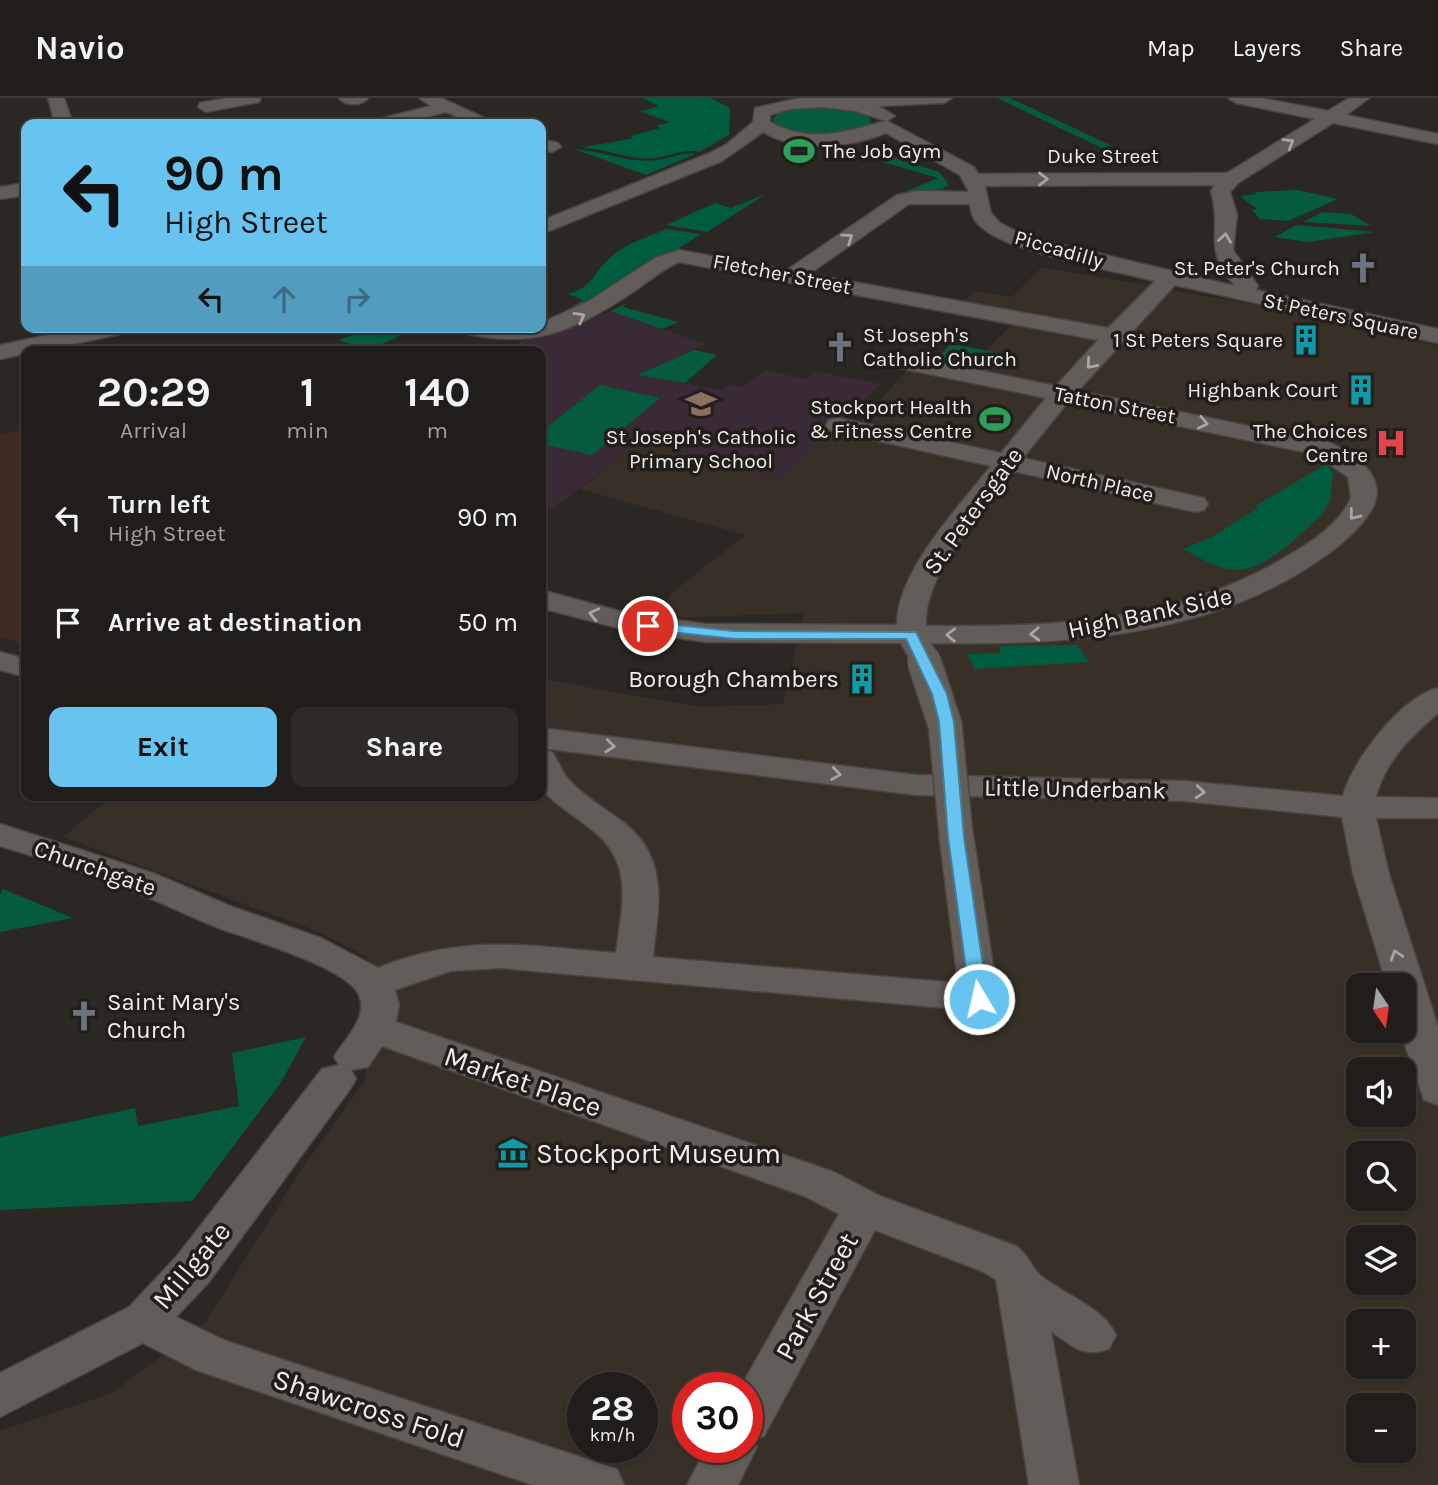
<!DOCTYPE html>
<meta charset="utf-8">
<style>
body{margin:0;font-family:Karla,sans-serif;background:#2d2a27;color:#f1f3f6;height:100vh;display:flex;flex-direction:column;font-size:26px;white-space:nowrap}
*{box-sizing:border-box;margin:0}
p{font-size:23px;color:#a2a2a2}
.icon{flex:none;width:38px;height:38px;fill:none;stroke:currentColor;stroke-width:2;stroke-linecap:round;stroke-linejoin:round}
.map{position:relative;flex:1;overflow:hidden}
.side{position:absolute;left:21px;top:248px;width:525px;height:455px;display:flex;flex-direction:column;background:#201d1a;border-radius:14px;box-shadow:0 2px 5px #0004,0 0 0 2px #3d3b39}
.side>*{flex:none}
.top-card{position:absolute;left:21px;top:21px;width:525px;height:214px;border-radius:14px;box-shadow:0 2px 5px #0004,0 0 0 2px #3d3b39;background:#67c4f0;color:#111;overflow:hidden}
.needle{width:46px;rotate:167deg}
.tools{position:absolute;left:1346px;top:875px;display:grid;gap:14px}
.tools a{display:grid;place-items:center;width:70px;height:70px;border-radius:14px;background:#201d1a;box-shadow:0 2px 5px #0004,0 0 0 2px #3d3b39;font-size:35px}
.speed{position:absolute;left:567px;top:1274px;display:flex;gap:14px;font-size:35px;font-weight:700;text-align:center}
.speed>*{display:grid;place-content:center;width:91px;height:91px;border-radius:50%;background:#201d1a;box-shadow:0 2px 5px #0004,0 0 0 2px #3d3b39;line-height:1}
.speed small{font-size:18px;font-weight:400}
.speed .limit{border:10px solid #d22;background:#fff;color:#111}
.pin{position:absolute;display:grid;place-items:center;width:60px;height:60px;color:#fff;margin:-30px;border:4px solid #fff;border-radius:50%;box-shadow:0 2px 7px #0007}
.me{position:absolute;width:77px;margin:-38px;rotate:351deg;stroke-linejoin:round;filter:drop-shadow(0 0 5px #0008)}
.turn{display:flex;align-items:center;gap:24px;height:147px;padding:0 28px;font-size:32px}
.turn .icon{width:91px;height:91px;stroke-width:2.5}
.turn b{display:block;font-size:49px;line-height:60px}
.lanes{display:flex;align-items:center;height:66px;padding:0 28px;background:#0003;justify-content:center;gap:35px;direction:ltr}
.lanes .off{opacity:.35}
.eta{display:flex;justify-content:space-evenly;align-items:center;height:119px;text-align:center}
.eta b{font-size:42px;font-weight:700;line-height:49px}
.primary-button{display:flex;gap:14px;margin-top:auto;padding:14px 28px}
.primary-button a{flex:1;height:80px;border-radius:14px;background:#67c4f0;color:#111;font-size:28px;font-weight:700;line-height:80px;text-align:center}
.primary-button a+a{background:#2d2a27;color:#f1f3f6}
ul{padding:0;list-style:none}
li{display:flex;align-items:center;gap:21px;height:105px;padding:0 28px}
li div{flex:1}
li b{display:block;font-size:26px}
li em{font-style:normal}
header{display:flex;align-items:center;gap:42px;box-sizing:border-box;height:98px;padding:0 35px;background:#201d1a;border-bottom:2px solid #3d3b39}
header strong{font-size:33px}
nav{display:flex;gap:38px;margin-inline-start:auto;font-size:24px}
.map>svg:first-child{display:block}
</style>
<header>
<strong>Navio</strong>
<nav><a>Map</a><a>Layers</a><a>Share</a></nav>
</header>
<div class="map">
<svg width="1438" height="1387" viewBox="0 0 1438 1387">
<rect width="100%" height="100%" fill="#2b2723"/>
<path fill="#383027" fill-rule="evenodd" d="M1042 169 1273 210 1438 248V1387H0V1333L112 1295 204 1226 302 1071 366 981 367 859 317 833 63 739 112 698H541V581L701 609 783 606 804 515 654 521 673 494 745 437 580 391 642 341 780 380 842 319 860 323 918 261 970 268 1022 217 961 206 975 193 1012 199ZM1358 887H1404V933H1358ZM1358 971H1404V1017H1358ZM1358 1055H1404V1101H1358ZM1358 1139H1404V1185H1358ZM1358 1223H1404V1269H1358ZM583 1290H642V1349H583ZM688 1290H747V1349H688ZM1358 1307H1404V1353H1358Z"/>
<path fill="#3d2b24" d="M26 330V547L0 539V337Z"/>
<path fill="#3a2a35" d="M610 213 706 246 639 277 723 292 730 286 743 289 765 272 805 281 814 273 881 286 780 380 642 341 552 412 541 407V254H524L517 243 550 238Z"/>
<g fill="#065b3f">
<path d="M997 0H1010L1112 48 1102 50Z"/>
<path d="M843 8 868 17 871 25C854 41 787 42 772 21L785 10Z"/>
<path d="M874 53 939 74 949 87 942 91 902 95 938 80 862 58Z"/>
<path d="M1297 92 1338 101 1288 123 1260 121 1252 112 1257 111 1240 98 1257 96 1254 94Z"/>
<path d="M1322 114 1351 116 1371 128 1303 124Z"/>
<path d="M1296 127 1375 134 1308 144 1275 139Z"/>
<path d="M627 205 623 209 678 224 662 231 610 213Z"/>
<path d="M378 229 404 236 367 253 339 242Z"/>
<path d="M951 245 956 247 1005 256 986 274 935 264Z"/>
<path d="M694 252 717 257 685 285 637 277Z"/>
<path d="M600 287 660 300 592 357 541 346V334Z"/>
<path d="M1322 416 1288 448 1261 466 1254 454 1237 444Z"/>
<path d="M3 791 73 820 0 834V797Z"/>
<path d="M306 939 280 986 192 1103 0 1112V1039L135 1010 138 1028 239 1008 232 955Z"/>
</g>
<g fill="#005c3f">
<path d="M642 0H711L730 10 729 37 699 54C684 50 671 58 655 60 629 63 607 50 582 50 599 45 615 45 633 40L631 38 660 30 656 28 669 24 640 13 659 8Z"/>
<path d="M574 51C603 53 628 66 657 62 670 61 682 53 695 56L646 77Z"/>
<path d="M766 96 707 134 666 127 715 105 731 110Z"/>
<path d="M666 131 701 136 571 219 560 216 583 202 568 196C597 187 591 175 612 158 627 145 648 139 666 131Z"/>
<path d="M1326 366 1333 375 1330 402 1322 416 1238 444 1254 454 1261 466C1229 480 1212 466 1183 451L1210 440 1258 410 1255 408Z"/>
<path d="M1077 547 1089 564 975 571 967 556 1001 555 999 548Z"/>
</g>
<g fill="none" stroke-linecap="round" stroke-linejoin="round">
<g stroke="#494541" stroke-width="3">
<g id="minor">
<path d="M48 0H64L73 26H55Z"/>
<path d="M227 0H261L259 4 206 14 198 9 200 5Z"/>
<path d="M339 0H368C362 8 345 8 339 0Z"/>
<path d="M419 0H441L498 26H475L446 14 400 26H372L375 22 431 8Z"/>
<path d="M952 0 944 5 878 8 895 18 887 23 974 69 978 76 1227 75 1315 21 1236 5 1228 0H1261L1328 13 1349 0H1369L1346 17 1438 36V46L1333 25 1238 85 1230 94 1237 116 1233 152 1258 188 1256 192 1438 231V245L1175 187 1078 293 1331 345C1359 359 1392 382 1369 416 1352 441 1326 458 1301 474 1190 541 1057 547 931 545L936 556 932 562 921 565 910 562 901 545 706 544 630 533 541 510V492L630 516 706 526 897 527C896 475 959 408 991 368L829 332 826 327 829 322 838 320 1001 355 1046 300 900 270 896 265 900 260 908 258 1056 288 1098 242 679 164C662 171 648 184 633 194 572 234 533 252 459 234L456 229H541V225L589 203 655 160 679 152 787 172 897 97 918 93 969 94 960 77 886 35C849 50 799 55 763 34L722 63 541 136V123L710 55 727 46 753 24 755 10 800 0ZM824 9 856 13 886 23C845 34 810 46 770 24V17L790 11ZM1215 87 1211 93C1223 137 1201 148 1235 188L1026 138 1000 125 991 115 985 88ZM909 106H970C971 118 975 125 985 132 1014 155 1116 173 1155 183L1108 230 809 176ZM1067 305 1314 356 1348 379 1351 400C1338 428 1310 445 1284 460 1175 525 1050 529 926 528 923 476 983 412 1013 373L1195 414 1204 412 1208 406 1204 400 1195 398 1023 360Z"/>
<path d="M122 21H171L180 26H113Z"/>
<path d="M541 41 558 45 561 49 552 54 541 51Z"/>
<path d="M26 85V97L0 101V89Z"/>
<path d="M87 229H132L121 236 0 261V247Z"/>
<path d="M0 554 26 561V579L0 572Z"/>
<path d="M1438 590V615C1411 639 1385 663 1376 699L1438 700V720H1376L1389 776 1438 929V1007L1424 1002 1400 933H1404V887H1387L1353 776 1342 719 1184 703 916 697 541 650V630L916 677 1184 683 1343 698C1352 663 1401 599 1438 590Z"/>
<path d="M541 651 552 654C559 663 561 674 569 682 605 720 653 725 658 789 660 812 655 835 653 859L958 885 939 736 944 728 956 725 968 728 973 736 998 900 992 909 979 913 501 870 451 873 395 892 399 907 396 924 834 1074 880 1098 1016 1148C1030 1159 1031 1169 1040 1177 1064 1197 1102 1208 1116 1237L1109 1251C1082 1260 1072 1248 1051 1233L1079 1387H1029L996 1182 984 1174 875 1132 764 1338 754 1342 757 1349 738 1387H687L707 1349H747V1290H740L839 1116 804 1098 382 948 368 969 351 972 356 981 350 991 209 1184 176 1219 226 1243 617 1371 624 1387H533L196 1272 143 1245 0 1319V1275L129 1209 177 1158 322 971 339 967 334 959C344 942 369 919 359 897 348 869 245 840 216 829 186 817 157 802 127 791 85 774 43 761 0 748V726L153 775 230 808 321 840 378 870C464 835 528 848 616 855 622 808 635 764 591 731 574 717 555 707 541 690Z"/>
</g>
</g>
<use href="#minor" fill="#625d58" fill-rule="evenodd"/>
<g stroke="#494541" stroke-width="36" stroke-linecap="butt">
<path id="minor-bridge" d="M924 563 945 627 956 736"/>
</g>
<use href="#minor-bridge" stroke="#625d58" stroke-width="33"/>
</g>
<defs><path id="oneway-chevron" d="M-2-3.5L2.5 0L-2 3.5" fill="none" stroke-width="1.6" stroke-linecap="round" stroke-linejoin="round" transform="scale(1.75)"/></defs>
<g stroke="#a9a5a1">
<use href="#oneway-chevron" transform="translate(1289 45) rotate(-31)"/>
<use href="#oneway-chevron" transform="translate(1043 81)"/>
<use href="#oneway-chevron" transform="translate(848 140) rotate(-36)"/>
<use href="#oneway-chevron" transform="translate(1225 140) rotate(-82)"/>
<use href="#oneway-chevron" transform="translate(580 219) rotate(-29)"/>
<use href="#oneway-chevron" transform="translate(1091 266) rotate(131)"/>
<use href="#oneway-chevron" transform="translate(1203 325) rotate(12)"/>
<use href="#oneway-chevron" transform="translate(1354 417) rotate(128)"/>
<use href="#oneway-chevron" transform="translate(594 516) rotate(-167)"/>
<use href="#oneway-chevron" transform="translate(1035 536) rotate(178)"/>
<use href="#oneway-chevron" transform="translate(951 537) rotate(-179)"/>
<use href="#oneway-chevron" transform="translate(610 648) rotate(6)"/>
<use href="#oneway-chevron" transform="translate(836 676) rotate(8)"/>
<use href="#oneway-chevron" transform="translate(1200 694) rotate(5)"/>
<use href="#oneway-chevron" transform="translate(1396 857) rotate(-108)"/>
</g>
<path fill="#67c4f0" stroke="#437f9c" stroke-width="2" d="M648 524 734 533 916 534 947 596 954 624 964 739 988 901 986 905H973L970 901 948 739 939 624 932 596 906 541H734L643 531 640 528Z"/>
<defs>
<g id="stadium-bare" transform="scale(2.415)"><path d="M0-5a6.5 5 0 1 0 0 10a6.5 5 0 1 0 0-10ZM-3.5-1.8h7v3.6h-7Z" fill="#2e9e5b" stroke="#221e19" stroke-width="2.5" paint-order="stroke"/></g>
<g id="church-bare" transform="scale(2.415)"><path d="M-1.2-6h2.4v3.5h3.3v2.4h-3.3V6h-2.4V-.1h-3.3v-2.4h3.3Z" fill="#6b7280" stroke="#221e19" stroke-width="2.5" paint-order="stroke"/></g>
<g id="building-bare" transform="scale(2.415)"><path d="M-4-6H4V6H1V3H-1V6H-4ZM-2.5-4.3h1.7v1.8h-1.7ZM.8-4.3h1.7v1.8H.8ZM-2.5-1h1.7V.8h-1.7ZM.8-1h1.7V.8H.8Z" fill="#0f9aa8" stroke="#221e19" stroke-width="2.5" paint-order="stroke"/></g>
<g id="school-bare" transform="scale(2.415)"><path d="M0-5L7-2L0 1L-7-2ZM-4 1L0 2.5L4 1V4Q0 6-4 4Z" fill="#8d6e63" stroke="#221e19" stroke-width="2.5" paint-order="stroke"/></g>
<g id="hospital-bare" transform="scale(2.415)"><path d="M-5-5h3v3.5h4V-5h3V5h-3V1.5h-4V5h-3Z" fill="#e0444e" stroke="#221e19" stroke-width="2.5" paint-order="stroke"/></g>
<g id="museum-bare" transform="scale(2.415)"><path d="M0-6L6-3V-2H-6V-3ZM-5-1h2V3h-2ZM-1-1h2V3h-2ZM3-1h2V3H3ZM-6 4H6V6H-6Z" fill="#0f9aa8" stroke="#221e19" stroke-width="2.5" paint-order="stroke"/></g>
</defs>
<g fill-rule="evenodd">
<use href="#stadium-bare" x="799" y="53"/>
<use href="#church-bare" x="1363" y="170"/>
<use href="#building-bare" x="1306" y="242"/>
<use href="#church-bare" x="840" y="249"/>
<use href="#building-bare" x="1361" y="292"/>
<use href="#school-bare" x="701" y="306"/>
<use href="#stadium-bare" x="995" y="321"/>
<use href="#hospital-bare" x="1391" y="345"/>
<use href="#building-bare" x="862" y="581"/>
<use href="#church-bare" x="84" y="918"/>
<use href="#museum-bare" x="513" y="1055"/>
</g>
<g text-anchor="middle" stroke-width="7" stroke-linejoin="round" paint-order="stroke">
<g font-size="21" fill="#f0edea" stroke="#221e19" text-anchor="end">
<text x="822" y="60" text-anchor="start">The Job Gym</text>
<text x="1340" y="177">St. Peter's Church</text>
<text x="863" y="244" text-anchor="start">St Joseph's<tspan x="863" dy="24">Catholic Church</tspan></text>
<text x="1283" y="249">1 St Peters Square</text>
<text x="1338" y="299">Highbank Court</text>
<text x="972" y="316">Stockport Health<tspan x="972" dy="24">&amp; Fitness Centre</tspan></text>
<text x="1368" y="340">The Choices<tspan x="1368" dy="24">Centre</tspan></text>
<text x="701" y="346" text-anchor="middle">St Joseph's Catholic<tspan x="701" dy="24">Primary School</tspan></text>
</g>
<g font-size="21" fill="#f0edea" stroke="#221e19">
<text x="1103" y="65">Duke Street</text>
<text transform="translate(1059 151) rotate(16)" y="7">Piccadilly</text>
<text transform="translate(782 176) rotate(11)" y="7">Fletcher Street</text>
<text transform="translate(1341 218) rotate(12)" y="7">St Peters Square</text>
<text transform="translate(1115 307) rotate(11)" y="7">Tatton Street</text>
<text transform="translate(1100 385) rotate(13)" y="7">North Place</text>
</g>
<g font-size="24" fill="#f0edea" stroke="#221e19">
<text transform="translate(973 413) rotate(-54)" y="8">St. Petersgate</text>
<text transform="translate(1150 515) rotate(-12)" y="8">High Bank Side</text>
<text transform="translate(1075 691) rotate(1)" y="8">Little Underbank</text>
<text transform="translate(95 770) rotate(19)" y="8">Churchgate</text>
</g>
<g font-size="24" fill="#f0edea" stroke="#221e19" text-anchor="end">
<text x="839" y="589">Borough Chambers</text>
<text x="107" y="912" text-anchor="start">Saint Mary's<tspan x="107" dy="28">Church</tspan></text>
</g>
<g font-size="28" fill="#f0edea" stroke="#221e19">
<text transform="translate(523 983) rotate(19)" y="10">Market Place</text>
<text transform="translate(191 1167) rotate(-50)" y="10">Millgate</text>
<text transform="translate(816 1198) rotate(-61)" y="10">Park Street</text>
<text transform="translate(369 1310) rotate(18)" y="10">Shawcross Fold</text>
</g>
<g font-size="28" fill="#f0edea" stroke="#221e19" text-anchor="start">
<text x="536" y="1065">Stockport Museum</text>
</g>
</g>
</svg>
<div class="tools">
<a><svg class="needle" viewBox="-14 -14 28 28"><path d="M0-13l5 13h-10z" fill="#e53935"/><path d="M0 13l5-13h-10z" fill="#a2a2a2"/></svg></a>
<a><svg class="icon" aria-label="sound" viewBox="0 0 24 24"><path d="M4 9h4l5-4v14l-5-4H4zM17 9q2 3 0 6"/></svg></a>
<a><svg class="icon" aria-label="search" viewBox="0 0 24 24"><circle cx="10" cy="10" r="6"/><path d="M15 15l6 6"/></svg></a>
<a><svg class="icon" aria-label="layers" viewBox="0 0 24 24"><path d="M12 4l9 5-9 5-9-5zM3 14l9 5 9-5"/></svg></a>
<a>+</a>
<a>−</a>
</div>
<div class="speed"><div>28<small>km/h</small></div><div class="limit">30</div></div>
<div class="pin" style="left:648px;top:528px;background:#d93025"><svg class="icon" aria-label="arrive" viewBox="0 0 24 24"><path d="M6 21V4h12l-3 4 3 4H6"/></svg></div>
<svg class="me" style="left:979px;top:901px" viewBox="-20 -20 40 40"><circle r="17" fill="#67c4f0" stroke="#fff" stroke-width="3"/><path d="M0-11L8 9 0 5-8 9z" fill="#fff"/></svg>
<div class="top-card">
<div class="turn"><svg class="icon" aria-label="left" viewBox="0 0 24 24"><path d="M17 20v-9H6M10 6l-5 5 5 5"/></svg><div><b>90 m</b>High Street</div></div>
<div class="lanes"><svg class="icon" aria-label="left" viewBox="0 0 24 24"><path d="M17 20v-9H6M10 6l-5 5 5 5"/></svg><svg class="icon off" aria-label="ahead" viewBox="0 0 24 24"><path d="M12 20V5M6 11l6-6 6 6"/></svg><svg class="icon off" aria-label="right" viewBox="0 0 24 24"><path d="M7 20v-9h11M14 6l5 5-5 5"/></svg></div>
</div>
<section class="side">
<div class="eta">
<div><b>20:29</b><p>Arrival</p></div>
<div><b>1</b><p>min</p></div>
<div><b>140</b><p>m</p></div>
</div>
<ul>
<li><svg class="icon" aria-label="left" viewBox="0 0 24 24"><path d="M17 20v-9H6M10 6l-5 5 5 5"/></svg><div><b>Turn left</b><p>High Street</p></div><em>90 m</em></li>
<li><svg class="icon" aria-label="arrive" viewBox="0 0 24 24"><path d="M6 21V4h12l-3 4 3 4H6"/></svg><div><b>Arrive at destination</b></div><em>50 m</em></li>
</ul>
<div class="primary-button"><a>Exit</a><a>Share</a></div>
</section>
</div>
